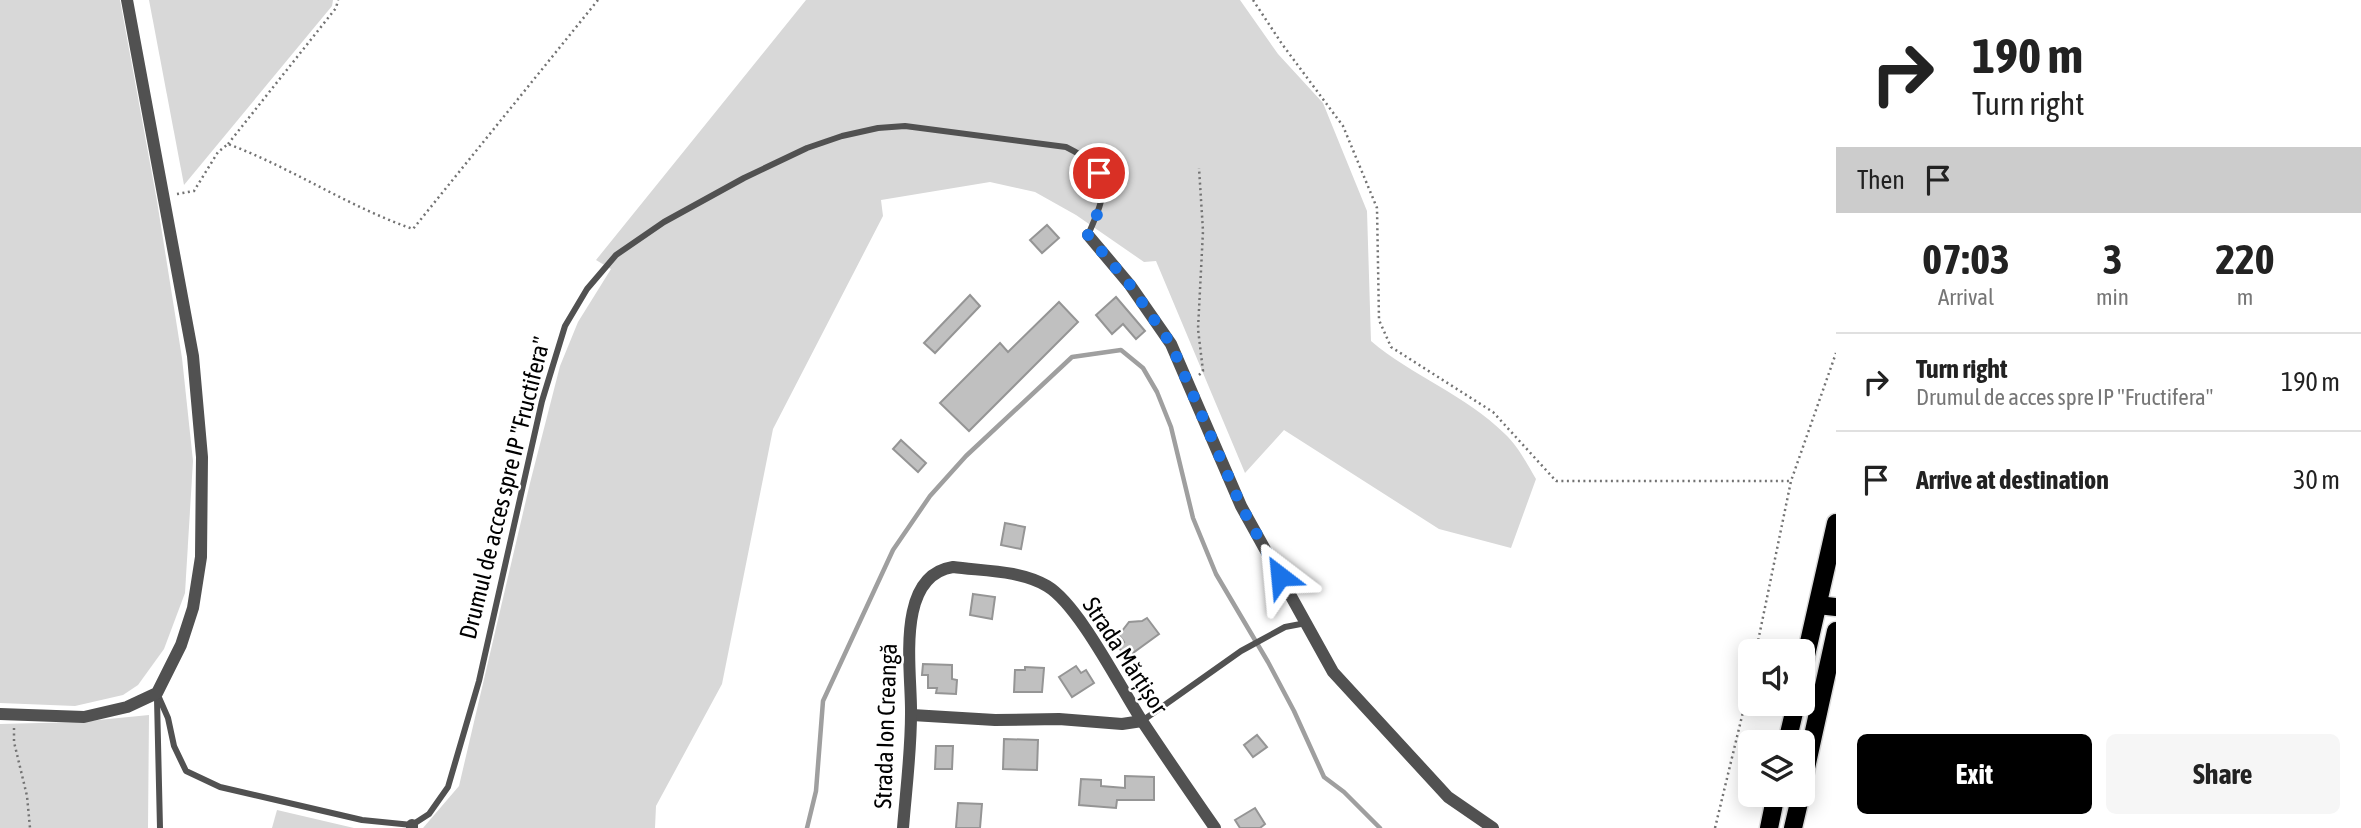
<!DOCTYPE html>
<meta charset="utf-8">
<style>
body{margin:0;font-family:"Asap Condensed",sans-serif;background:#f6f6f6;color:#222;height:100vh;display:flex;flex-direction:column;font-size:26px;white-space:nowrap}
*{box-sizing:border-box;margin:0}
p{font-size:23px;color:#767676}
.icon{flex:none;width:38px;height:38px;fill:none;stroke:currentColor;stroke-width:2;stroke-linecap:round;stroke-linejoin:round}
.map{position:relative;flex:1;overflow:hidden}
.drawer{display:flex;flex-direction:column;background:#fff;width:525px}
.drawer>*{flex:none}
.hud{background:#fff;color:#222;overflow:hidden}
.controls{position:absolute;left:1738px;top:639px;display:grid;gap:14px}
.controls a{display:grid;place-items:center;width:77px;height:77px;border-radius:10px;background:#fff;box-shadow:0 4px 18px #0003;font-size:35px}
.pin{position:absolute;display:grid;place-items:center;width:60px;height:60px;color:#fff;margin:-30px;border:4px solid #fff;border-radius:50%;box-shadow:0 2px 7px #0007}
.me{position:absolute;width:77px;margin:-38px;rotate:331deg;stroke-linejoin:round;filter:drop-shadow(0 0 5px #0008)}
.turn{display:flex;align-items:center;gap:24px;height:147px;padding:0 21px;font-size:32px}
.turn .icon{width:91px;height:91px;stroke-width:2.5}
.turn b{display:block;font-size:49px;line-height:60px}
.then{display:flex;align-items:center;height:66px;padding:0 21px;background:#0003;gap:14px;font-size:26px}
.eta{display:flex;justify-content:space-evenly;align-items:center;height:119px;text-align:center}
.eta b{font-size:42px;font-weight:700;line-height:49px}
.cta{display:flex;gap:14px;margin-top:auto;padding:14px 21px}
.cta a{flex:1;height:80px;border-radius:10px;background:#000;color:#fff;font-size:28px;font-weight:700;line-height:80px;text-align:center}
.cta a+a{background:#f6f6f6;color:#222}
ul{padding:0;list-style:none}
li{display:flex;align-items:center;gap:21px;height:98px;padding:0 21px;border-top:2px solid #e0e0e0}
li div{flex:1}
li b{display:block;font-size:26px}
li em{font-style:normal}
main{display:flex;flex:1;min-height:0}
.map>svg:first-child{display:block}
</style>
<main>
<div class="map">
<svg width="1836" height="828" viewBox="0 0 1836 828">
<rect width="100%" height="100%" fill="#fff"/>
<g fill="#d8d8d8">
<path d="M0 0H120L157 201 182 358 193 461 185 593 164 649 138 685 123 695 75 706 0 703Z"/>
<path d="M149 0H333L332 6 184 185Z"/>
<path d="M806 0H1240L1278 54 1323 103 1367 211 1371 341C1412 376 1466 395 1505 434 1518 446 1527 464 1536 479L1511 548 1439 529 1284 430 1245 473 1156 261 1144 262 1076 215 1035 192 990 182 881 200 883 216 773 429 722 684 656 806 655 828H423L459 786 530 483 560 366 578 322 611 269 596 260Z"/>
<path d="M149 715 148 828H0V724L78 722Z"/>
<path d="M277 810 354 828H272Z"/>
</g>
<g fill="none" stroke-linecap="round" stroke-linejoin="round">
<path stroke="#9f9f9f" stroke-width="4.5" d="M807 828 816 791 823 701 893 550 930 496 966 456 1072 357 1121 350 1143 368 1157 392 1171 427 1193 518 1216 574 1268 662 1294 711 1324 777 1344 792 1380 828"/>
</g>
<g fill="#c0c0c0" stroke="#959595" stroke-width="2">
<path d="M1047 225 1059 238 1042 253 1030 240Z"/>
<path d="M970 295 980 306 935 353 924 343Z"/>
<path d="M1116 297 1145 331 1136 339 1123 324 1112 334 1096 315Z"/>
<path d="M1059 302 1078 322 969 431 940 403 1000 343 1008 352Z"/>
<path d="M901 440 926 463 918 472 893 449Z"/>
<path d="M1005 523 1025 527 1021 549 1001 545Z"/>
<path d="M973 594 995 597 992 619 970 615Z"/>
<path d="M1147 618 1159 634 1126 658 1118 646 1124 642 1119 635 1129 622 1142 621Z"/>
<path d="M923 664 952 665V679L957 680 956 694 936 693 937 688H928V675H922Z"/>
<path d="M1076 666 1081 673 1086 670 1094 683 1072 697 1059 677Z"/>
<path d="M1025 667 1044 668 1042 692H1014L1015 670H1025Z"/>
<path d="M1257 735 1267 747 1253 757 1244 745Z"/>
<path d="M1004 739 1038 740 1037 770 1003 769Z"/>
<path d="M936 746H953L952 769H935Z"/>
<path d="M1125 776 1154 777V800H1117L1116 808 1079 805 1081 779 1101 780V786L1125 788Z"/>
<path d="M958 803 982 804 980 828H956Z"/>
<path d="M1255 808 1265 824 1260 828H1240L1235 820Z"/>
</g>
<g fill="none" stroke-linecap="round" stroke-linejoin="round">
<g stroke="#dbdbdb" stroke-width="21">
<g id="primary">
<path d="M1818 605 1836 607"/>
<path d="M1802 673 1836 523"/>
<path d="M1787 742 1796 704"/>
<path d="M1802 786 1836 631"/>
<path d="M1769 828 1776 794"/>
<path d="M1793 828 1801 794"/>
</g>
</g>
<g stroke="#737373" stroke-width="2.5" stroke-dasharray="2 3.5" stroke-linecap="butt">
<path d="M1253 0 1282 44 1343 126 1377 208 1379 320 1391 347 1493 412 1556 481H1791"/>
<path d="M228 144 336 8 338 0"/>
<path d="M177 194 194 191 218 152 228 144C292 168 349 207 413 229L598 0"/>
<path d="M1199 375 1203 371 1198 329 1203 231 1199 168"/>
<path d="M1756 651 1791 481 1836 353"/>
<path d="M14 728V742L27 796 30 828"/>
<path d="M1715 828 1750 683"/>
</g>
<g stroke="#515151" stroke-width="6">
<path d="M157 693 168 718 174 746 186 771 220 787 362 820 412 825 429 814 448 787 479 681 542 401 565 326 587 289 616 255 664 222 744 178 807 148 842 136 878 128 905 126 1066 147C1115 171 1107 192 1088 235"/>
<path d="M157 699 160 828"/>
<path d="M1142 721 1241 651 1285 627 1306 623"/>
</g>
<g stroke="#515151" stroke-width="12">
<path d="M1088 235 1130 285 1171 344 1241 506 1333 672 1448 797 1493 828"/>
<path d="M0 714 84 717 127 707 157 693 181 645 193 608 201 557 202 457 193 356 127 0"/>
<path d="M912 715 995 720 1059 719 1122 724 1142 721"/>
<path d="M412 825V828"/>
<path d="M903 828C906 790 911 752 911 714 912 672 894 576 953 567 982 571 1020 570 1047 586 1079 605 1120 687 1142 721 1166 757 1190 792 1215 828"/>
</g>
<use href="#primary" stroke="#000" stroke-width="18"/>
</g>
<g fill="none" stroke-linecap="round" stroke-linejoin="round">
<path stroke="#1a73e8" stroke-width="12" stroke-dasharray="0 21.6" d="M1099 173C1107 197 1098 213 1088 235L1130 285 1171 344 1241 506 1280 576"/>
</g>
<g text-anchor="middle" stroke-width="5" stroke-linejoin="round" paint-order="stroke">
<g font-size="24" fill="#000" stroke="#fff">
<text transform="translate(505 488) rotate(-76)" y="8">Drumul de acces spre IP "Fructifera"</text>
<text transform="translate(1125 656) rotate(57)" y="8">Strada Mărțișor</text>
<text transform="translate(886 726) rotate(-88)" y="8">Strada Ion Creangă</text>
</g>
</g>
</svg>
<div class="controls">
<a><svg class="icon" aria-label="sound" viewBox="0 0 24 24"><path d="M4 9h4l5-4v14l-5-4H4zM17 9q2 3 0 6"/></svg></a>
<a><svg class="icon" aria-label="layers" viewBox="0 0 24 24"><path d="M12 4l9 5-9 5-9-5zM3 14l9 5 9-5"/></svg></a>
</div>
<div class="pin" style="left:1099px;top:173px;background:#d93025"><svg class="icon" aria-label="arrive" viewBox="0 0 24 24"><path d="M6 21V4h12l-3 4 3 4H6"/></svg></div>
<svg class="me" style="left:1280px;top:576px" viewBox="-20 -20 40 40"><path d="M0-17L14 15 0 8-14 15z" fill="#1a73e8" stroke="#fff" stroke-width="4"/></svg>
</div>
<section class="drawer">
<div class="hud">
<div class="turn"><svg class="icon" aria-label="right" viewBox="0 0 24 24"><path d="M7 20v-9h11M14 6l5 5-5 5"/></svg><div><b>190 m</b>Turn right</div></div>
<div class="then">Then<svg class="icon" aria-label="arrive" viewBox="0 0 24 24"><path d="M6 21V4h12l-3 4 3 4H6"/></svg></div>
</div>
<div class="eta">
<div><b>07:03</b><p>Arrival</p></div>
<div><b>3</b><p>min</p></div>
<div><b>220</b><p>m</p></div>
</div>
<ul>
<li><svg class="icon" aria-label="right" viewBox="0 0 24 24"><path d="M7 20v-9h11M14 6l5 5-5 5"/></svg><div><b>Turn right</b><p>Drumul de acces spre IP &quot;Fructifera&quot;</p></div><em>190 m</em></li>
<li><svg class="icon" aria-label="arrive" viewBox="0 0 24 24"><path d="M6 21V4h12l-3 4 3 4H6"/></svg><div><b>Arrive at destination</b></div><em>30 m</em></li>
</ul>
<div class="cta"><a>Exit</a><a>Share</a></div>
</section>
</main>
